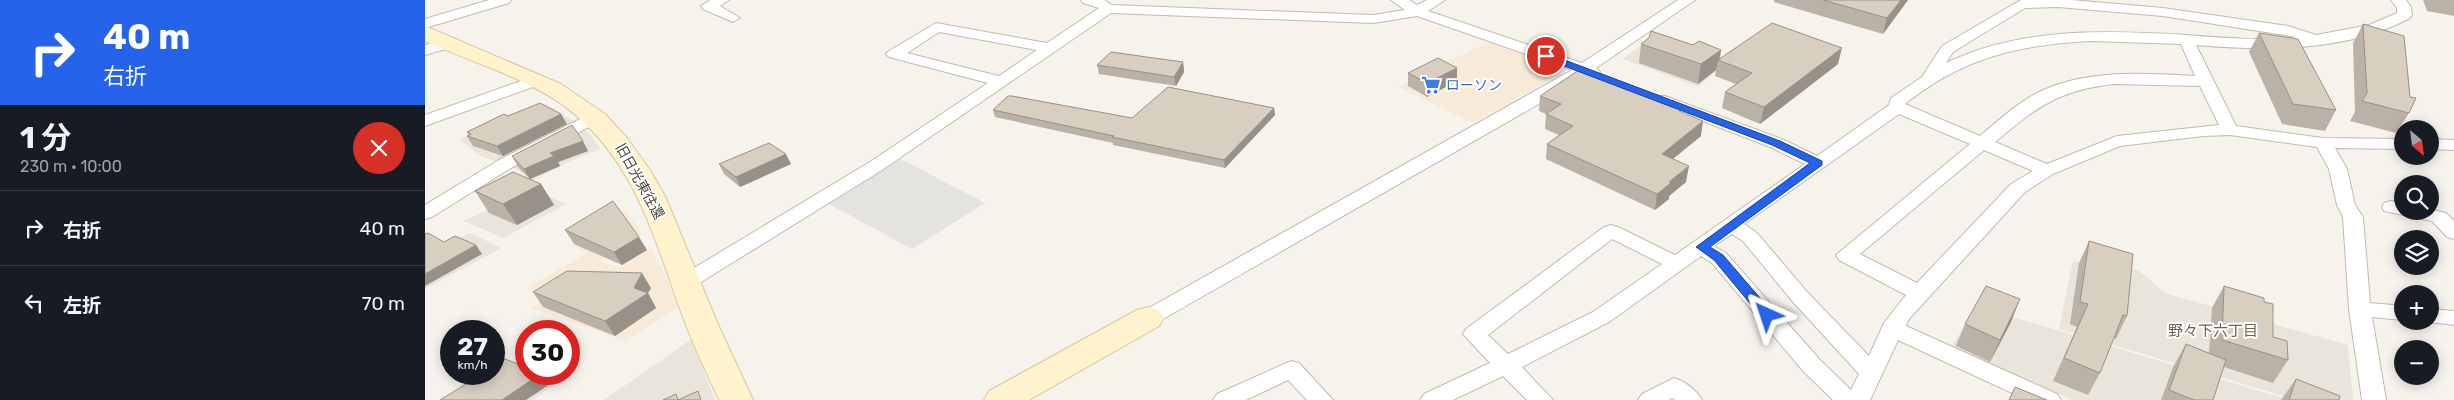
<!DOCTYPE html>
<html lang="ja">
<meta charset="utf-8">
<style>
body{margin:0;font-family:Rubik,"Noto Sans JP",sans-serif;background:#20242c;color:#f1f3f6;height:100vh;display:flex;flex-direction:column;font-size:19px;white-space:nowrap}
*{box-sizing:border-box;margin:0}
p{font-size:16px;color:#9ea1a6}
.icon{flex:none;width:28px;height:28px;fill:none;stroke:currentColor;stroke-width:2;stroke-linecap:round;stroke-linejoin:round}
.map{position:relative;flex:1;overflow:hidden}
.sheet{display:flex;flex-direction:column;background:#171b24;width:425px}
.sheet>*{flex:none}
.banner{background:#2563eb;color:#fff;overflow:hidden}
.needle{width:32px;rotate:152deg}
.tools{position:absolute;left:1969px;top:120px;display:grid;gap:10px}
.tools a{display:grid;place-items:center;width:45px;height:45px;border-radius:50%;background:#171b24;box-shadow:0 2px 12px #0003;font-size:25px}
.speed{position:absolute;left:15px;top:320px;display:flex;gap:10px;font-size:25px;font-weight:700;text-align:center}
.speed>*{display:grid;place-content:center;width:65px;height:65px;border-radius:50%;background:#171b24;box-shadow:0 2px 12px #0003;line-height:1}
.speed small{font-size:12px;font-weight:400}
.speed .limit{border:8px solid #d22;background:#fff;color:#111}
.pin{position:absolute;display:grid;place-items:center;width:42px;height:42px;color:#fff;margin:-21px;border:2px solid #fff;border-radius:50%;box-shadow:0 1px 5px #0007}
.me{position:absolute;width:55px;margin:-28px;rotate:318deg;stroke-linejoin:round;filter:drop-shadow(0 0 4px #0008)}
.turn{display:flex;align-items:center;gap:18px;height:105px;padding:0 20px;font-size:22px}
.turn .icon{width:65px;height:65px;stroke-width:2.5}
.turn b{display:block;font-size:35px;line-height:42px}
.round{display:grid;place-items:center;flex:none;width:52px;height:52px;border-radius:26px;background:#20242c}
.headline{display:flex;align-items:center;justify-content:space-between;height:85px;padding:0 20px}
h1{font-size:30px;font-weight:700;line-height:38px}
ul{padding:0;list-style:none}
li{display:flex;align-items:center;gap:15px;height:75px;padding:0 20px;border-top:1px solid #363941}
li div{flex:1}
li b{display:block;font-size:19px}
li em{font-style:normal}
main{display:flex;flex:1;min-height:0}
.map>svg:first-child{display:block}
</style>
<main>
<section class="sheet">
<div class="banner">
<div class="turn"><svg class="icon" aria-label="right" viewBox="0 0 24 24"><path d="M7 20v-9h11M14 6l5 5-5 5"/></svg><div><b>40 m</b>右折</div></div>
</div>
<div class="headline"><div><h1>1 分</h1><p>230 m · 10:00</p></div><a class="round" style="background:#d93025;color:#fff"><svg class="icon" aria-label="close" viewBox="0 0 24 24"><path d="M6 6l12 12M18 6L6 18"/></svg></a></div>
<ul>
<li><svg class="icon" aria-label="right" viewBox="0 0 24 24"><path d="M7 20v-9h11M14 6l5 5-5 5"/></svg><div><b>右折</b></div><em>40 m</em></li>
<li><svg class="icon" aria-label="left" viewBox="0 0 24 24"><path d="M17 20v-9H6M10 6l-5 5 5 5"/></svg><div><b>左折</b></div><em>70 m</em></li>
</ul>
</section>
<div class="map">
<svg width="2029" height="400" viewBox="0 0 2029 400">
<rect width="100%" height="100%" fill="#f6f3ec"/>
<g fill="#eae5da">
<path d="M1226 38 1295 68 1273 87 1198 59Z"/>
<path d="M126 107 148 121V124L77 163 55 156 34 139Z"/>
<path d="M152 128 164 133 175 149 141 163 108 180 85 165Z"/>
<path d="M107 188 141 204 78 238 39 221Z"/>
<path d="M45 233 76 248 0 289V238L23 244Z"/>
<path d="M1648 261 1683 269 1693 265 1713 270 1740 293 1923 345 1928 400H1872L1634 329Z"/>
<path d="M1552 306 1864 400H1648L1525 349Z"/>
<path d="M267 339 290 400H179Z"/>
<path d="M101 358V374H144V364L156 366 107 400H33Z"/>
</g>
<g fill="#f7ead8">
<path d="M1064 42 1132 64 1135 74 1048 123 973 87Z"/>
<path d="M200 210 217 234 174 261 195 268 226 248 255 306 200 341 106 308 121 297 102 288 162 253 146 245Z"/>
</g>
<path fill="#e5e3e0" d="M476 159 560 203 487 249 404 204Z"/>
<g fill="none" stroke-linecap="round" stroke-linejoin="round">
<g stroke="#c2bbae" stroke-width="2">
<g id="street">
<path d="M64 0H86L84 3 0 28V19Z"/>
<path d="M285 0H304L295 6 315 18 308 22 278 9 276 6Z"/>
<path d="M656 0H679L687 5 948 15 980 10 966 0H984L992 5 1002 0H1020L1003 11 1157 63 1253 0H1270L1171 68 1175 72 1173 75H1161L1140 89 731 323 723 325 715 323 712 318 715 313 1147 70 992 16 948 23 686 13 457 170 268 287 261 289 254 287 251 282 254 277 445 162 563 83 464 57 461 54 464 51 511 23 622 43 674 8 658 3ZM514 32 612 50 574 76 482 53Z"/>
<path d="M1596 0H1646L1738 8 1863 26 1891 35 1944 25 1972 13V8L1966 0H1981L1986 7 1987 15 1985 18C1921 52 1842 51 1771 45L1811 126 1898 138 1978 139V149L1910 148 1922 169 1930 205 1938 217 1945 303 1978 306V320L1947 317 1961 400H1937L1924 309 1918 217 1912 205 1904 169 1892 147 1805 135 1778 136 1695 146 1628 174 1600 192 1484 319 1481 326 1632 394 1636 400H1602L1473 340 1445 400H1408L1379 372 1287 263 1276 256 1184 322 1097 367 1128 400H1102L1078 376 1028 400H995L999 394 1065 363 1038 334 1041 329 1179 227 1186 225 1193 227 1250 255 1380 164 1345 147 1228 102 1226 99 1228 96H1240L1357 139 1392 156 1464 105 1466 98 1497 77 1517 46ZM1633 7 1738 16 1872 37C1834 41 1798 38 1761 35 1681 30 1595 27 1521 63L1528 52 1600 8ZM1665 41 1756 44 1770 76C1719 73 1662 69 1614 92 1592 103 1574 120 1555 136L1480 104C1488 97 1499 90 1508 84 1556 53 1608 44 1665 41ZM1688 84 1775 86 1794 125 1692 136 1622 164 1570 142C1612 107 1632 91 1688 84ZM1474 114 1545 144 1411 255 1414 260 1481 295 1459 323 1444 356 1382 292 1332 233 1319 224ZM1559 150 1608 171 1586 184 1492 283 1435 254ZM1307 234 1318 241 1368 302 1434 374 1426 390 1395 360 1301 253 1289 246ZM1187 239 1237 264 1168 312 1083 354 1063 335Z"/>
<path d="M22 39 27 41 30 44 27 47 0 55V45Z"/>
<path d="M110 76 118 81 116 84 0 126V115Z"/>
<path d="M169 112 175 113 177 117 175 121 86 168 7 217 0 219V205L74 160Z"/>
<path d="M2005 139 2029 140V150L2005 149Z"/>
<path d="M1966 201 1978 203V211H2005V209L2021 213 2029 221V239L2022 237 2007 221 1959 211 1957 207 1959 203Z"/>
<path d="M2005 309 2029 311V325L1998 321H2005Z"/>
<path d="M866 361 874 363 908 400H882L863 380 821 400H788L792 394Z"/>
<path d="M1249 378C1260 381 1271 390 1277 400H1250L1247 398 1244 400H1213L1217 394Z"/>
</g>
</g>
<g stroke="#d6c79b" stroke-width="2">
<g id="secondary">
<path d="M0 26 136 84 180 114 202 138 225 170 241 198 291 320 328 400H294C282 373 269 347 259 320 229 239 211 159 138 105 97 76 45 62 0 41Z"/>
<path d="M723 307 734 310 739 318 734 326 604 400H559L564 391 712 310Z"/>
</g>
</g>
<use href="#street" fill="#fff" fill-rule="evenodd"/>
<use href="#secondary" fill="#fff3cd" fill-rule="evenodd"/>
</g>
<g fill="#bab2a6">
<path d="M1349 0H1483L1458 34 1349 2Z"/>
<path d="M1998 0H2029V16L2002 11Z"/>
<path d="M1938 24 1984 113 1971 133 1925 121 1930 112 1928 43Z"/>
<path d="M1834 33 1911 110 1900 131 1857 124 1824 52Z"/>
<path d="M1216 44 1268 45 1296 50 1295 59 1413 64 1335 124 1297 108 1300 92 1311 84 1290 76 1291 70 1273 84 1214 63Z"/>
<path d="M758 62 759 72 751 86 674 74 672 65Z"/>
<path d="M983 73 1032 81 1002 97 983 86Z"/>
<path d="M1115 96 1258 113 1276 136 1248 159 1261 182 1244 196V199L1230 210 1121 159 1122 144 1134 135 1120 129 1121 114 1114 111Z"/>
<path d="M849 108 850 115 800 168 688 145V143L570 117 568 110 707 118Z"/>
<path d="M83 116 142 124 78 156 48 146 42 136 44 135 42 132Z"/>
<path d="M163 151 133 162 135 166 105 179 93 167 87 156Z"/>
<path d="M294 164H366L315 187 299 174Z"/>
<path d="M116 184 129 205 92 225 64 213 50 191Z"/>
<path d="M140 230 222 250 197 265 149 244Z"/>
<path d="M1664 241 1702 316 1691 339 1689 338 1675 373 1663 395 1628 381 1652 327 1645 324 1654 263Z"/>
<path d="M1799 286 1839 302 1848 337 1863 360 1848 383 1799 367 1788 400H1736L1748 367 1761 344 1784 354 1787 308Z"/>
<path d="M226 288 223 293 231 308 190 336 118 307 108 292Z"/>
<path d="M1586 322 1565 362 1531 346 1540 324Z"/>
<path d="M1871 379 1914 400H1856Z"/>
</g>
<g fill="#979187">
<path d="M1476 0H1483L1458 34 1462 18Z"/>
<path d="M1417 48 1413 64 1335 124 1339 107Z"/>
<path d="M1296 50 1294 60H1293L1291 70 1273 84 1276 64Z"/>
<path d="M758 62 759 72 751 86 749 77Z"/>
<path d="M1032 68V81L1002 97V83Z"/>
<path d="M849 108 850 115 800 168 799 160Z"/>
<path d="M136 114 142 124 78 156 72 146Z"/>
<path d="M1278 121 1276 136 1234 170 1237 154Z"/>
<path d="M158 141 163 151 133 162 135 166 105 179 99 169 125 153Z"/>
<path d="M361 154 366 164 315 187 311 177Z"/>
<path d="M1264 166 1261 182 1244 196V199L1230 210 1232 194 1244 182Z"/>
<path d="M116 184 129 205 92 225 78 204Z"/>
<path d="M214 237 222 250 197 265 189 252Z"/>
<path d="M51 245 57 254 0 286V274Z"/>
<path d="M217 273 226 288 223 293 231 308 190 336 180 321Z"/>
<path d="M1595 299 1586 322 1565 362 1575 340Z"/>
<path d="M115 374H118L125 384 101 400H77Z"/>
</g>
<g fill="#d8cfc1" stroke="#979187">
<path d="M1398 0H1476L1462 18Z"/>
<path d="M1347 23 1417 48 1339 107 1300 92 1327 73 1293 60Z"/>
<path d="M1938 24 1979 36 1985 97 1991 98 1984 113 1937 101 1942 93Z"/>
<path d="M1226 31 1268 45 1274 41 1296 50 1276 64 1216 44 1224 38Z"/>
<path d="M1834 33 1873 39 1911 110 1868 104Z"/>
<path d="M686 52 758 62 749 77 672 65Z"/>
<path d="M1013 58 1032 68 1002 83 983 73Z"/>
<path d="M1154 70 1166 75 1169 73 1258 108 1254 111 1278 121 1237 154 1264 166 1244 182 1246 183 1232 194 1122 144 1148 126 1121 114 1136 104 1115 96Z"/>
<path d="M743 87 849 108 799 160 687 137 689 136 568 110 583 96H587L707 118Z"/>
<path d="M115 103 136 114 72 146 42 136 46 134 42 132 79 114 83 116Z"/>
<path d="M147 125 158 141 125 153 129 156 99 169 87 156Z"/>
<path d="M344 143 361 154 311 177 294 164Z"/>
<path d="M88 172 116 184 78 204 50 191Z"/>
<path d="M188 201 214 237 189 252 140 230Z"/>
<path d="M3 233 19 242 30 236 51 245 0 274V234Z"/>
<path d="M1664 241 1708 254 1702 316 1698 315 1675 373 1639 358 1663 304 1655 302Z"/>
<path d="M142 271 217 273 209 288 223 293 180 321 108 292Z"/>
<path d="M1561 286 1595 299 1575 340 1540 324Z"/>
<path d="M1799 286 1839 298V302L1848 304V337L1862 341 1863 360 1797 340Z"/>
<path d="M1761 344 1801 360 1788 400H1769L1744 390Z"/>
<path d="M80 359 101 367V374H115L77 400H15L57 374H69V366Z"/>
<path d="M1871 379 1915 396 1914 400H1864Z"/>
<path d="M1590 387 1622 400H1584Z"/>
<path d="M273 391 276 400H238L251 394 253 400Z"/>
</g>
<path fill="#2563eb" stroke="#184099" d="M1121 53 1355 141 1397 161V165L1285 247 1298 255 1347 312 1349 315 1347 319H1338L1289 260 1271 247 1385 163 1347 145 1118 58V54Z"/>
<defs>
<g id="supermarket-bare" transform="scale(1.5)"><path d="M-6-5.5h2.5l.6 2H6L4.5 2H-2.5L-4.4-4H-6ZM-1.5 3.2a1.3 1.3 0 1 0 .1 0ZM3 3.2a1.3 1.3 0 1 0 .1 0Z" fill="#3f7fe0" stroke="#fff" stroke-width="2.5" paint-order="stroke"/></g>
</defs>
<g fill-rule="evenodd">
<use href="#supermarket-bare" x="1006" y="85"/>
</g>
<g text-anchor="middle" stroke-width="4" stroke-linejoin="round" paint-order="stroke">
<g font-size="14" fill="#366cbe" stroke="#fff" text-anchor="start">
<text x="1021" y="90">ローソン</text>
</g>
<g font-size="14" fill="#4b4439" stroke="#fff">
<text transform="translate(215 181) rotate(61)" y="5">旧日光東往還</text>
</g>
<g font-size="15" fill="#6e6250" stroke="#fff">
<text x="1788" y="336">野々下六丁目</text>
</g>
</g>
</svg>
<div class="tools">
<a><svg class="needle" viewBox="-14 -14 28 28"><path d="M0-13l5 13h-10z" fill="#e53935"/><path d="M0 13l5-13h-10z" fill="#9ea1a6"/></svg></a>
<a><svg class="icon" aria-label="search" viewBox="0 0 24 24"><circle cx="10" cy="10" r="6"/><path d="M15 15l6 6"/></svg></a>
<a><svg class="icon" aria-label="layers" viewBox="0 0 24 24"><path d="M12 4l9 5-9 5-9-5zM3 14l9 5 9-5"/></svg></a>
<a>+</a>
<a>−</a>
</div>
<div class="speed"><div>27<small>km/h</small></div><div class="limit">30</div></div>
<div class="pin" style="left:1121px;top:56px;background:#d93025"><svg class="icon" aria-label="arrive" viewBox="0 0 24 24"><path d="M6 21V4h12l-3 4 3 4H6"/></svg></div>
<svg class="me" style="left:1342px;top:315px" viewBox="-20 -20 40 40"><path d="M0-17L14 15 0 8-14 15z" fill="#2563eb" stroke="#fff" stroke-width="4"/></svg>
</div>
</main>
